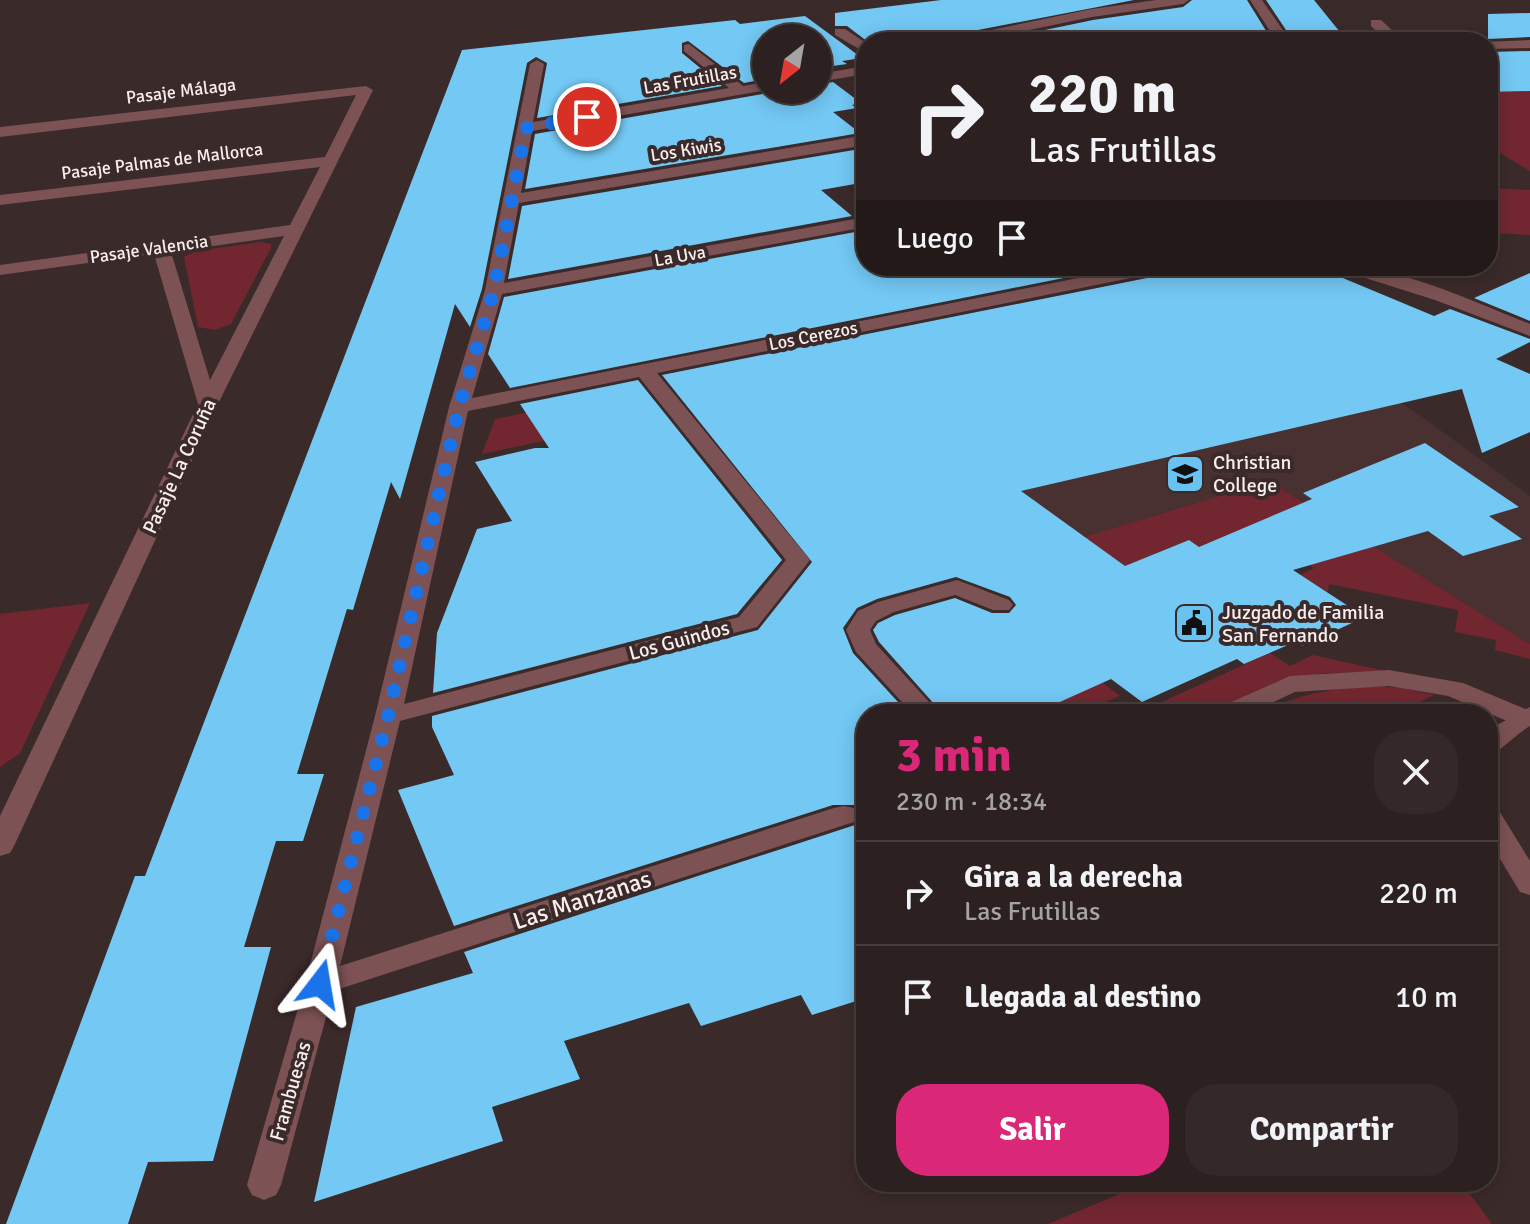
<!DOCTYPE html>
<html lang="es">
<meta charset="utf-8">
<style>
body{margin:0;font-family:Signika,sans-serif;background:#342829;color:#f1f3f6;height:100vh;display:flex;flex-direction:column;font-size:30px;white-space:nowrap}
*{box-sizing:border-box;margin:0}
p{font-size:26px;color:#a6a3a5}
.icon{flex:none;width:44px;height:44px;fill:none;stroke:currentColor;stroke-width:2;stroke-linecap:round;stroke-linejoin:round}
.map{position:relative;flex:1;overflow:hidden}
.side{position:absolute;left:856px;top:704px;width:642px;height:488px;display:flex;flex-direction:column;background:#2c2020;border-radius:32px;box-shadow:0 4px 20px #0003,0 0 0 2px #483e3e}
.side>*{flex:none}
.guide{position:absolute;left:856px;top:32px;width:642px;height:244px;border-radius:32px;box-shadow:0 4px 20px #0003,0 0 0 2px #483e3e;background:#2c2020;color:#f1f3f6;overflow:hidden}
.needle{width:52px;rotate:211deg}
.fabs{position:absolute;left:752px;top:24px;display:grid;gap:16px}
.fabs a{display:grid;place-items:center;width:80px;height:80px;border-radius:50%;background:#2c2020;box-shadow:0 4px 20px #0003,0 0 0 2px #483e3e;font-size:40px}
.pin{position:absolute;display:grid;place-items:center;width:68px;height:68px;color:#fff;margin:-34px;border:4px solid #fff;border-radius:50%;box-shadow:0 2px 8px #0007}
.me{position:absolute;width:88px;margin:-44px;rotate:14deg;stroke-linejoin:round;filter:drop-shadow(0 0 6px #0008)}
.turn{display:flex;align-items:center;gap:28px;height:168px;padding:0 40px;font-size:36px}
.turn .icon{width:104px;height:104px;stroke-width:2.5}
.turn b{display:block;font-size:56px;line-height:68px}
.then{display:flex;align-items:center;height:76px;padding:0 40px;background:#0003;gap:16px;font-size:30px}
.round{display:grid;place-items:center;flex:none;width:84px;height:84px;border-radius:32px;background:#342829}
.overview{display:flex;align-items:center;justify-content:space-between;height:136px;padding:0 40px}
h1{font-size:48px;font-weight:700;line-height:60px;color:#db2777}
.button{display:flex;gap:16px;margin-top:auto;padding:16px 40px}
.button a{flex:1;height:92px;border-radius:32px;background:#db2777;color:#fff;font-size:32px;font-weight:700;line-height:92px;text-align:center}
.button a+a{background:#342829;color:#f1f3f6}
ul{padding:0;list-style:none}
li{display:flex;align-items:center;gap:24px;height:104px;padding:0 40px;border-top:2px solid #483e3e}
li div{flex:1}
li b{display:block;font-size:30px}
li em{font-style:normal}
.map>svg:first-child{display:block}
</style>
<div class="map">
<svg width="1530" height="1224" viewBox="0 0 1530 1224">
<rect width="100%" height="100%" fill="#3b2a2a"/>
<path fill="#493031" d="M1277 322 1421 416 1530 496V644L1269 481 965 573 874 480Z"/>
<g fill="#722730">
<path d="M1530 91V171L1488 146V92Z"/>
<path d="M1488 188 1530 190V235L1488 233Z"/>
<path d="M261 242 271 244V248L231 324 215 330 198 327 184 257 195 251Z"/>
<path d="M642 389 586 432 482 454 495 419Z"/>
<path d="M1269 481 1530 644V659L1495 650 1496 640 1455 632 1458 610 1329 584 1328 592 1300 575 1314 568 1285 550 1225 536 1199 547 1189 540 1125 566 1084 537Z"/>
<path d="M90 603 20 753 0 767V614Z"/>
<path d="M1270 653 1290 666 1313 655 1389 672 1326 673 1284 679 1207 714H1135Z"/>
<path d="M1099 680 1120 696 1078 714H1038L1018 694Z"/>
<path d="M1373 686 1402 688 1434 695 1396 714H1256C1298 694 1327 689 1373 686Z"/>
<path d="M1148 1182H1461L1492 1224H1048Z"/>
</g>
<g fill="#73c8f4">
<path d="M941 0H1134L952 35 943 42H868L847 26H835V13Z"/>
<path d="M1192 0H1247L1273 42H987L1093 20 1183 7Z"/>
<path d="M1266 0H1314L1348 42H1294Z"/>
<path d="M1530 13V37L1488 39V14Z"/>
<path d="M805 16 862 58 842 61 847 64 818 68V38H766V79L744 83 688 41 682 43V53L722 86 537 118 547 63 536 57 527 63 482 289 470 327 455 304 400 499 391 482 353 610 347 609 297 774H324L303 841H276L244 947H271L213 1161 148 1162 128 1224H6L135 876H145L462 50 735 20 740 24Z"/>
<path d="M1530 51V91L1488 92V52Z"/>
<path d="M833 82 861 103 852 105 857 108 833 112 860 133 525 189 535 134 768 93 770 90H818V85Z"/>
<path d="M866 148V182L821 190 852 216 508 279 522 206Z"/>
<path d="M866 230V266H1124L510 388 488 354 504 297Z"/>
<path d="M1178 266H1314L1434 316 1450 309 1530 339V342L1496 359 1530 374V432L1482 453 1462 389 1021 491 1125 566 1189 540 1199 547 1312 499 1303 493 1425 443 1519 507 1489 516 1522 539 1463 556 1428 531 1293 570 1365 617 1302 646 1295 642 1244 664 1237 659 1142 702 1111 679 1033 714H943L879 642 873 630 878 623 895 615 955 598 992 613H1009L1016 605 1010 597 956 577 877 599 857 608 843 628 853 653 909 714H866V998L812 1015 801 995 701 1026 689 1003 564 1041 580 1079 492 1107 503 1141 314 1202 356 1007 473 973 464 952 855 825 861 816 855 805H833L454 926 398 790 454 775 432 727V716L758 630 812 562 662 375 1167 274Z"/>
<path d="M1530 273V321L1474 298Z"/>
<path d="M638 380 782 560 737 614 433 693 437 633 477 529 512 521 475 462 535 448H549L520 404Z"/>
</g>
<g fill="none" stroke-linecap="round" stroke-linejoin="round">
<g fill="#7d5254" fill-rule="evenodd">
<path d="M957 580 1009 600 1013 605 1009 610H993L955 595 894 612 876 621 870 630 876 644 940 714H913L856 652 846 630 858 611 878 602Z"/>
<path d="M1389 670 1463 683 1530 711V724H1514L1448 696 1389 686 1295 692 1248 714H1214L1218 708 1290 676Z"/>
</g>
<g fill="#7d5254" fill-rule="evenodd">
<path d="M1156 0H1189L1183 4 1092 17 972 42H946L953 38 1092 9Z"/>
<path d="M1250 0H1262L1291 42H1277Z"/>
<path d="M1371 20H1381L1405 42H1387L1371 26Z"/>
<path d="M835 29H845L866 43V53L835 35Z"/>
<path d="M1530 40V48L1488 49V42H1484Z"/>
<path d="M689 44 743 86 766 82 767 90 532 131 521 193 866 135V145L519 203 504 283 866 217V227L502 294 472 398 1139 266H1175L1166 271 657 373 810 560 757 627 400 721 340 966 834 808 844 806 854 808 858 815 854 822 333 991 281 1185 276 1195 264 1200 252 1195 247 1185 305 984 375 716 449 407 485 290 530 64 537 60 544 64 533 122 729 88 684 51V45ZM639 377 786 560 739 617 404 704 468 411Z"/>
<path d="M866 66V74L818 82V74Z"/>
<path d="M366 86 373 90 218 404 14 846 10 853 0 856V816L198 404 154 254 0 275V265L290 225 320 167 0 205V195L325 157 356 95 0 137V127ZM284 236 210 380 171 252Z"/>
<path d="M1337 266C1400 266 1472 301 1530 324V336L1435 300 1340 270Z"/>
</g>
<g fill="#7d5254" fill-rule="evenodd">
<path d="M1530 707V726C1516 734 1499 753 1488 756V730Z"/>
<path d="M1488 807 1498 809 1530 861V895L1520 892 1488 839Z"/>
</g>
</g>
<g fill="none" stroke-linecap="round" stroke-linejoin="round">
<path stroke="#1a73e8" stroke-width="14" stroke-dasharray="0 25.2" d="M320 984 388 716 459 407 494 290 526 128 587 117"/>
</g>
<defs>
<g id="school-square" transform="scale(2)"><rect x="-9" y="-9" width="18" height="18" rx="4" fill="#69c3f1" stroke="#3b2a2a"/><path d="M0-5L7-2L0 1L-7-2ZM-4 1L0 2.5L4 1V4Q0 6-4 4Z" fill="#111"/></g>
<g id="civic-square" transform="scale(2)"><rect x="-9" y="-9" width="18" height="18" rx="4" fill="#69c3f1" stroke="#3b2a2a"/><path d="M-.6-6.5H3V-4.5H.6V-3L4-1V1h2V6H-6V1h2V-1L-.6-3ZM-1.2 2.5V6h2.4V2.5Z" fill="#111"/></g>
</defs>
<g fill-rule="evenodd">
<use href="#school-square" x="1185" y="474"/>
<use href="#civic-square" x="1194" y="623"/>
</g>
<g text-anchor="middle" stroke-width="8" stroke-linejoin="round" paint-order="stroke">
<g font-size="18" fill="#f9eded" stroke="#3b2a2a">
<text transform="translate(690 80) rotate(-10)" y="6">Las Frutillas</text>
<text transform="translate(181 91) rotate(-7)" y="6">Pasaje Málaga</text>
<text transform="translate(686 150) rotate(-9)" y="6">Los Kiwis</text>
<text transform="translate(162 161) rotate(-7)" y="6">Pasaje Palmas de Mallorca</text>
<text transform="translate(149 249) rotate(-8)" y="6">Pasaje Valencia</text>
<text transform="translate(680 256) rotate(-10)" y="6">La Uva</text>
<text transform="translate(813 336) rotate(-11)" y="6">Los Cerezos</text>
</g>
<g font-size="20" fill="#f9eded" stroke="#3b2a2a" text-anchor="start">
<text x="1213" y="469">Christian<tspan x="1213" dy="23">College</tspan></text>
<text x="1222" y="619">Juzgado de Familia<tspan x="1222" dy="23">San Fernando</tspan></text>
</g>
<g font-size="20" fill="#f9eded" stroke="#3b2a2a">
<text transform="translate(179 466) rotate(-65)" y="7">Pasaje La Coruña</text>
<text transform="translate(679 640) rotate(-15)" y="7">Los Guindos</text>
<text transform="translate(290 1091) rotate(-74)" y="7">Frambuesas</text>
</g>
<g font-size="24" fill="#f9eded" stroke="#3b2a2a">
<text transform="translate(582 900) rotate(-18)" y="8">Las Manzanas</text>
</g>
</g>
</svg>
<div class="fabs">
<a><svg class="needle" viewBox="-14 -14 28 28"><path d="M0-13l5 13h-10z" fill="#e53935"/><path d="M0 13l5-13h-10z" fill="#a6a3a5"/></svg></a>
</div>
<div class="pin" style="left:587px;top:117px;background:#d93025"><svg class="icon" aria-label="arrive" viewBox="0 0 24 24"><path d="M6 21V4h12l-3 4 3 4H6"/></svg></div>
<svg class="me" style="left:320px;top:984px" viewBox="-20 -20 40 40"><path d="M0-17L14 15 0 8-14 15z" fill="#1a73e8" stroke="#fff" stroke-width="4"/></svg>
<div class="guide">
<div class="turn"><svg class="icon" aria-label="right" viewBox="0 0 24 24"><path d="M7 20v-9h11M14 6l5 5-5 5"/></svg><div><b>220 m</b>Las Frutillas</div></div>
<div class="then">Luego<svg class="icon" aria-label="arrive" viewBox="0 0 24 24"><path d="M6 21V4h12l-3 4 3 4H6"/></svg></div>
</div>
<section class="side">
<div class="overview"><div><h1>3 min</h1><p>230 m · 18:34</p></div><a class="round"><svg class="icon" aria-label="close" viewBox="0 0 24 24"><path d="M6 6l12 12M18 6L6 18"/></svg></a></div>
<ul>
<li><svg class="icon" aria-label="right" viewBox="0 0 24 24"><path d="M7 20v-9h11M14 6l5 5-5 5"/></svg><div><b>Gira a la derecha</b><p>Las Frutillas</p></div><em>220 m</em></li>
<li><svg class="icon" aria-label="arrive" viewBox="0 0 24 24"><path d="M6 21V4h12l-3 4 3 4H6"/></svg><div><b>Llegada al destino</b></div><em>10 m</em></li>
</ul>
<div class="button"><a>Salir</a><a>Compartir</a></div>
</section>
</div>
